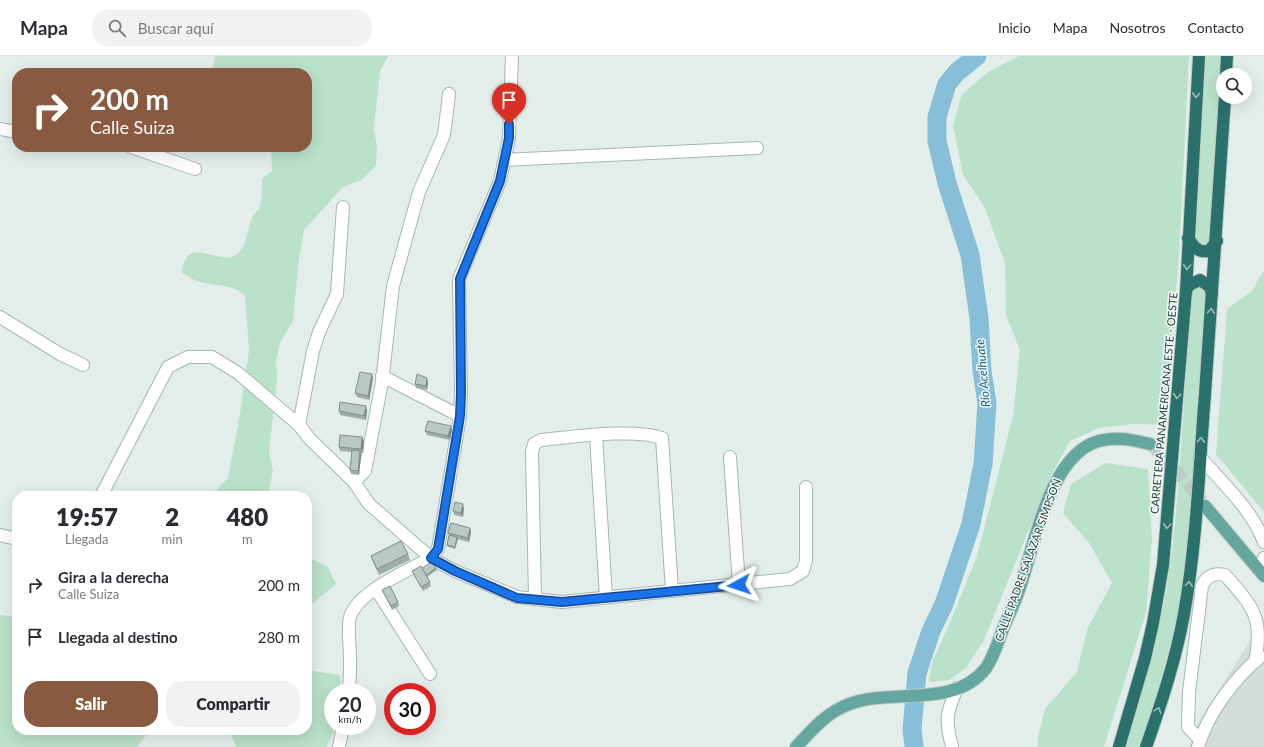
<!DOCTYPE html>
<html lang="es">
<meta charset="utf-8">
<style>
body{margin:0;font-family:Lato,sans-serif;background:#f2f2f3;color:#2b2b33;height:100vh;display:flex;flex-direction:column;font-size:15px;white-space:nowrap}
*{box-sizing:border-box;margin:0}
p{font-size:13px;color:#7c7c81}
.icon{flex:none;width:22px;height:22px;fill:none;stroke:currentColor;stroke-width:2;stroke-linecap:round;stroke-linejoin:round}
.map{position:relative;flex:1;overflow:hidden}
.details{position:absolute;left:12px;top:435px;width:300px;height:244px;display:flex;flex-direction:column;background:#fff;border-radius:16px;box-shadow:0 4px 16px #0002}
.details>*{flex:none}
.banner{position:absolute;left:12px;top:12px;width:300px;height:84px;border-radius:16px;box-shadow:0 4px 16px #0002;background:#8a5a40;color:#fff;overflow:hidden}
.buttons{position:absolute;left:1216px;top:12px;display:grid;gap:8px}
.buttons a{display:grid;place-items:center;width:36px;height:36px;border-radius:50%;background:#fff;box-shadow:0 4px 16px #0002;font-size:20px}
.speed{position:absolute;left:324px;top:627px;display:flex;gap:8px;font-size:20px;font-weight:700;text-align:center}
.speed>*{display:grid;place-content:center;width:52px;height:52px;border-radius:50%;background:#fff;box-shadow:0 4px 16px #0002;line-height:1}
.speed small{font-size:10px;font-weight:400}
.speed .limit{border:6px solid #d22;background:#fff;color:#111}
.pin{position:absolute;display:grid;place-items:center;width:34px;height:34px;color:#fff;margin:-41px -17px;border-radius:50% 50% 50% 0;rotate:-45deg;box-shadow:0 0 4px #0007}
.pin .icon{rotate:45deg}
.me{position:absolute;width:44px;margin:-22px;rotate:265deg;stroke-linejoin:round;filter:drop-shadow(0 0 3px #0008)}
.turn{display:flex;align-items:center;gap:14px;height:84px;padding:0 12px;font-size:18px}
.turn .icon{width:52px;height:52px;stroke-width:2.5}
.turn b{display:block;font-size:28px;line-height:34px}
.eta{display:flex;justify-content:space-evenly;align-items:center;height:68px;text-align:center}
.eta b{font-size:24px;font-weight:800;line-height:28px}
.button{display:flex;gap:8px;margin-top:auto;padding:8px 12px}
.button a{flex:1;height:46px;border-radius:16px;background:#8a5a40;color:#fff;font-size:16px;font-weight:800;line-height:46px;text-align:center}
.button a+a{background:#f2f2f3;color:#2b2b33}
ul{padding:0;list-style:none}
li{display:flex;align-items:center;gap:12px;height:52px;padding:0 12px}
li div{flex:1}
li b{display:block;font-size:15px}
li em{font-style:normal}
header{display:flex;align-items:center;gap:24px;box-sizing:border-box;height:56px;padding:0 20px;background:#fff;border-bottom:1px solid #e1e1e2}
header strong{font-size:19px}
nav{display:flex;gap:22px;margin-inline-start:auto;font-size:14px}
.search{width:280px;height:36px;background:#f2f2f3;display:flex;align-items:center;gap:10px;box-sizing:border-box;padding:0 14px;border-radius:16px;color:#7c7c81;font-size:15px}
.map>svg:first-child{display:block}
</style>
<header>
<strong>Mapa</strong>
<div class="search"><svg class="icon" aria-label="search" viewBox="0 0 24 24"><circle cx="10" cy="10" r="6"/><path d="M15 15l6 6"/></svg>Buscar aquí</div>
<nav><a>Inicio</a><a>Mapa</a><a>Nosotros</a><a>Contacto</a></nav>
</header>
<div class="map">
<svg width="1264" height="691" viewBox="0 0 1264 691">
<rect width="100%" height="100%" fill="#e3eeea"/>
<path fill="#d1deda" d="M1264 562V691H1189L1196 671Z"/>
<g fill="#bae1ca">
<path d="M215 0H388L380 15 374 73 377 92 376 110 361 124 343 131 304 174 298 210 293 265 280 287 276 305 277 323 269 396 273 414 268 440H210L228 422 240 358 249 294 245 240C232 227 216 231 200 226 193 224 188 220 182 217 185 177 219 210 236 199 249 190 246 173 253 160 255 157 259 154 260 150 262 142 262 131 262 123L272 115 271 91H307V17H212Z"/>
<path d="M1019 0H1189L1179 198 1166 369 1133 368 1099 372 1070 385 1051 419 984 584 966 612 949 624 929 626 932 606 949 569 977 500 1013 360 1020 294 1006 259 1005 207 985 152 963 119 953 69 962 38 988 16Z"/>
<path d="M1204 0H1221L1210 182 1209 187 1202 188 1195 182Z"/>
<path d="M1264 214V456L1216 398 1227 253 1252 235Z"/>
<path d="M1200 229 1206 235 1187 504 1175 572 1155 643 1139 691H1123C1139 638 1158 585 1167 530 1182 432 1183 333 1192 234Z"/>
<path d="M1106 407 1148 413 1152 483 1146 556 1104 691H1038V681L1045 653 1077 616 1087 573 1112 527 1089 487 1063 457 1071 428Z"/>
<path d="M312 503 328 511 336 528 307 552V504Z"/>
<path d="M0 559 17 561V674H150L137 691H0Z"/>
<path d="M307 614 340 619 341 636H333V670H336L327 691H236L230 674H307Z"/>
</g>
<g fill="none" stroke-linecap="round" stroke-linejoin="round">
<path stroke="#86bfd7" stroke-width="19" d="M914 691 912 673 917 617 931 575 944 548 971 468 983 408 987 347 982 315 979 262 970 199 947 127 937 85V61L947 28 957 16 977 0"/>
<path stroke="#bccbc7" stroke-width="12" stroke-dasharray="12 6" stroke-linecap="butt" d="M1150 388 1182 421 1202 445"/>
<g stroke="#a5b7b3" stroke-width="14">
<g id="minor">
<path d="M0 73 17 76"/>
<path d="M131 91 195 113"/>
<path d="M505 104 757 92"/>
<path d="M0 261 60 298 83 309"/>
<path d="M382 320 460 360"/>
<path d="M299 369 313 295 319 276 337 238 343 151"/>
<path d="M596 380 606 541"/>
<path d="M730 401 739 529"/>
<path d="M1200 401C1223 428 1251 452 1264 486"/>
<path d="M354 426 365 415 382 326 393 230 419 136 444 79 449 38"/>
<path d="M101 440 168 311 188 301H212L238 317 299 369 309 382 354 426 369 448 431 502 455 515 517 541 562 546 790 523 803 515 806 504V431"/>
<path d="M0 479 17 483"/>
<path d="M1261 516 1264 502"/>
<path d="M376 533 430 618"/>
<path d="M535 543 532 396 534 388 541 384C573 381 634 372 662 382L672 535"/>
<path d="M348 636C353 613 348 589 349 566 352 537 408 515 431 502L438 493 460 360 461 337 459 223 500 125 509 82 512 0"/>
<path d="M1200 684 1188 671 1189 636 1202 530C1207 519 1215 517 1225 519 1253 551 1264 561 1255 606"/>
<path d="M339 691 343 670"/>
<path d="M952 691C945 663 946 658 957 632"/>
<path d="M1198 691C1208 657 1233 624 1260 601"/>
</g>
</g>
<g stroke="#c1cac9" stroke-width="14">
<g id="major">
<path d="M1205 450 1264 520"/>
<path d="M796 691C811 675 826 657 847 649 889 631 954 654 986 612 994 600 998 586 1003 573 1008 560 1015 547 1019 534 1034 492 1049 398 1099 385 1116 380 1133 384 1150 388"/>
</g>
</g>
<g stroke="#c1cac9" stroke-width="14">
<g id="highway">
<path d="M1226 19 1227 0"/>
<path d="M1188 182C1194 191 1198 197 1209 195L1217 185"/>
<path d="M1186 235 1189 229 1200 224 1209 230 1212 237"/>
<path d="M1119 691 1145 602 1153 567 1163 509 1186 235 1199 0"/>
<path d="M1146 691C1161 648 1176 603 1184 558 1197 485 1199 411 1205 338 1212 239 1219 140 1225 41"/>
</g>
</g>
<use href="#minor" stroke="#fff" stroke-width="12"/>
<use href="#major" stroke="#64a79f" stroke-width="12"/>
<use href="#highway" stroke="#2a706b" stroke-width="12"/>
</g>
<g fill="#9eada9">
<path d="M373 322 369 344 357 341 355 337Z"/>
<path d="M428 326 427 334 416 332 415 328Z"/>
<path d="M367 354 366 364 340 359 339 355Z"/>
<path d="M451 370 452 374 450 384 427 379 425 375Z"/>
<path d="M362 381 364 385 363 397H360L361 399 359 419 351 418 350 414 352 396 340 395 339 391Z"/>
<path d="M464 452 463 461 454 459 453 455Z"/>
<path d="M470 472 471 476 469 486 457 483 455 493 448 491 447 489 449 479 448 477Z"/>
<path d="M408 498 410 504 379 519 373 506 371 500Z"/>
<path d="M422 512H436L437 514 427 521 431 530 423 535 414 519 412 515Z"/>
<path d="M382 534 398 546 399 550 392 554Z"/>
</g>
<g fill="#818d89">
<path d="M372 318 373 322 369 344 368 340Z"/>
<path d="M427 322 428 326 427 334 426 330Z"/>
<path d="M366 350 367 354 366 364 364 360Z"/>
<path d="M451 370 452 374 450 384 448 380Z"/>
<path d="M362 381 364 385 363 397 361 393Z"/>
<path d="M360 395 361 399 359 419 358 415Z"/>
<path d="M463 448 464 452 463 461 461 457Z"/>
<path d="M470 472 471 476 469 486 468 482Z"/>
<path d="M457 481 458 483 455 493V491Z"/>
</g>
<g fill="#b8c9c4" stroke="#818d89">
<path d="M360 316 372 318 368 340 355 337Z"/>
<path d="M417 318 427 322 426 330 415 328Z"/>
<path d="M340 346 366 350 364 360 339 355Z"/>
<path d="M428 365 451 370 448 380 425 375Z"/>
<path d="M340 379 362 381 361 393 339 391Z"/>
<path d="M352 394 360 395 358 415 350 414Z"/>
<path d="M455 446 463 448 461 457 453 455Z"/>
<path d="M451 467 470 472 468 482 448 477Z"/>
<path d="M449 479 457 481 455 491 447 489Z"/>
<path d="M401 485 408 498 377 513 371 500Z"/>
<path d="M432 506 436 512 426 519 422 512Z"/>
<path d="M421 510 430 526 421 531 412 515Z"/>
<path d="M390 530 398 546 391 550 382 534Z"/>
</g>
<defs><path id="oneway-chevron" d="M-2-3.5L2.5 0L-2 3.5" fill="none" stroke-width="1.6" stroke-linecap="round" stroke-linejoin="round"/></defs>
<g stroke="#99bcb9">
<use href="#oneway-chevron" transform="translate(1196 39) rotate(94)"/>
<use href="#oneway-chevron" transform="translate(1187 211) rotate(93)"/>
<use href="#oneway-chevron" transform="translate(1211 255) rotate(-86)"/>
<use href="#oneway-chevron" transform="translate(1177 340) rotate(95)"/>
<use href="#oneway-chevron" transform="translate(1201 384) rotate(-86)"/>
<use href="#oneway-chevron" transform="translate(1167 470) rotate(95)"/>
<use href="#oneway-chevron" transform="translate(1189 528) rotate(-82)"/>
<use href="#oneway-chevron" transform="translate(1158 654) rotate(-72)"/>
</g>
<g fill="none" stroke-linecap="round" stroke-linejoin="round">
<g stroke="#114b97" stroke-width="10">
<path id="route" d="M509 68V82L500 125 460 223 461 337 460 360 438 493 431 502 455 515 517 542 562 546 739 529"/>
</g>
<use href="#route" stroke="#1a73e8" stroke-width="7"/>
</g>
<g text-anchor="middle" stroke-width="3" stroke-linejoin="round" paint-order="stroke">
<g font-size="11" fill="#21413d" stroke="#f4faf8">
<text transform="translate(1164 347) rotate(-85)" y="4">CARRETERA PANAMERICANA ESTE - OESTE</text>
<text transform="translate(1028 504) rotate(-70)" y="4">CALLE PADRE SALAZAR SIMPSON</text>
</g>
<g font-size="12" font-style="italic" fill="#156182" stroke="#f4faf8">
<text transform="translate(983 317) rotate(-95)" y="4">Río Acelhuate</text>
</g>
</g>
</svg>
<div class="buttons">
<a><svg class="icon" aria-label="search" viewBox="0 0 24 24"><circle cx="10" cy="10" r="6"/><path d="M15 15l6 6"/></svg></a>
</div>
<div class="speed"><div>20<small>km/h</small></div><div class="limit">30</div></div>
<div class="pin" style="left:509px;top:68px;background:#d93025"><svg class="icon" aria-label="arrive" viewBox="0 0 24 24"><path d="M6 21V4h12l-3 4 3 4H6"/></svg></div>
<svg class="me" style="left:739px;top:529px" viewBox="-20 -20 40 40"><path d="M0-17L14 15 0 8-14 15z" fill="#1a73e8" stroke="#fff" stroke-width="4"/></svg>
<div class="banner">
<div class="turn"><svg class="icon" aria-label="right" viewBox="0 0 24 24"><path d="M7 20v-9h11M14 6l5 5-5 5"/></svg><div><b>200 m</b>Calle Suiza</div></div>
</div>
<section class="details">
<div class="eta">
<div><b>19:57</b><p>Llegada</p></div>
<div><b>2</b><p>min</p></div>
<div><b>480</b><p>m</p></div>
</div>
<ul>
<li><svg class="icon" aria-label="right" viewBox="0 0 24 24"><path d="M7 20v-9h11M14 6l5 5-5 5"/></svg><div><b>Gira a la derecha</b><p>Calle Suiza</p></div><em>200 m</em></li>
<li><svg class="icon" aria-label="arrive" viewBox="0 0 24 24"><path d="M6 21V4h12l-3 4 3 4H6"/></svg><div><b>Llegada al destino</b></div><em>280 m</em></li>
</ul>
<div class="button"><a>Salir</a><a>Compartir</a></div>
</section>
</div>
